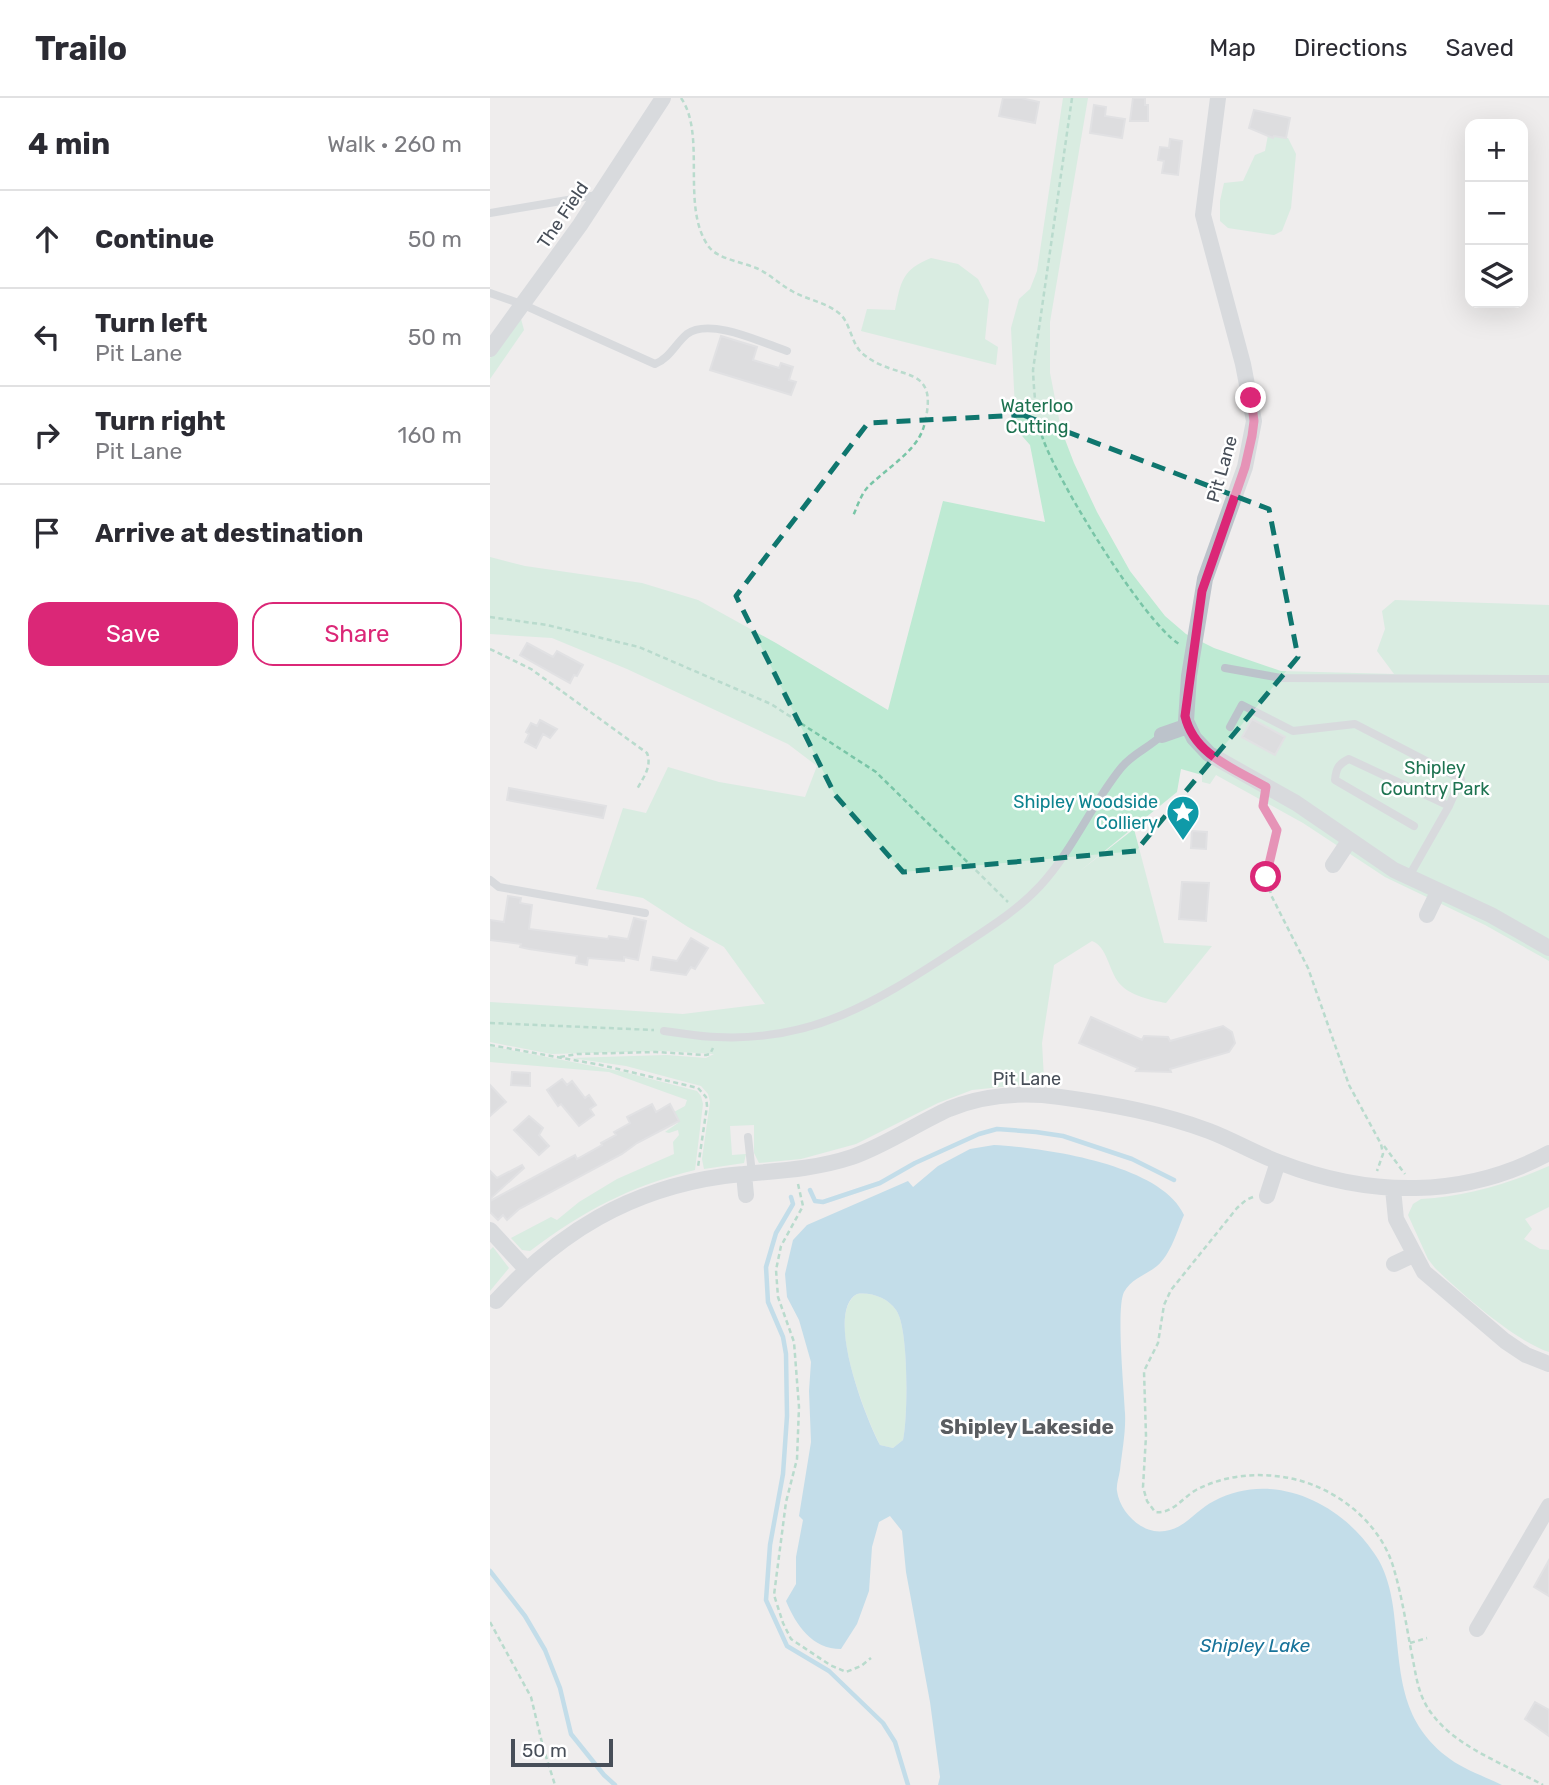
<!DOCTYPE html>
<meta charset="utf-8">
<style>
:root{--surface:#fff;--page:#f2f2f3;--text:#2b2b33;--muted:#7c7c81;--line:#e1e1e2;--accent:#db2777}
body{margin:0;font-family:Rubik,sans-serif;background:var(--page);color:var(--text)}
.controls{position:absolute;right:21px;top:21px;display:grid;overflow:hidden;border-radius:14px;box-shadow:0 7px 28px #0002}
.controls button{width:63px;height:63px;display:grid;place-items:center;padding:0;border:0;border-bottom:2px solid var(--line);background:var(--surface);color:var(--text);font:35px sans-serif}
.scale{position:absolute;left:21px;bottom:18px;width:102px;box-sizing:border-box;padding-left:7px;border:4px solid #474e58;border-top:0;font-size:19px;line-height:24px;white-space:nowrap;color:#474e58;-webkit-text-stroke:5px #fff;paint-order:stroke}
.stop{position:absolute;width:21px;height:21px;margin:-16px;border:5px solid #db2777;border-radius:50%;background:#fff}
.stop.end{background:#db2777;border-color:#fff;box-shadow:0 2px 7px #0008}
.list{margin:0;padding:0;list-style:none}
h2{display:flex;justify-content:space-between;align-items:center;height:91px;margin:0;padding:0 28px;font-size:30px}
h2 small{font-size:23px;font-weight:400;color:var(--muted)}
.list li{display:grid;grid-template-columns:46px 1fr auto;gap:21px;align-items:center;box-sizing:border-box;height:98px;padding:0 28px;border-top:2px solid var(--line)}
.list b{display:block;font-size:26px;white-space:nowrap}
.list p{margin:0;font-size:23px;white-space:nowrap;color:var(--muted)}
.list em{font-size:23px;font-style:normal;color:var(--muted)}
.actions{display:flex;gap:14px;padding:21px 28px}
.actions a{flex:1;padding:16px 0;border:2px solid var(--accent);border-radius:21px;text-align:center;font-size:24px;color:var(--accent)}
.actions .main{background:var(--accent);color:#fff}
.icon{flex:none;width:38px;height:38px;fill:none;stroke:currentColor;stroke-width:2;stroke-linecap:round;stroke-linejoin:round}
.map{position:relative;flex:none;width:1059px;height:1687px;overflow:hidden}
header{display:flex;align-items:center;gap:42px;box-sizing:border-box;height:98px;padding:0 35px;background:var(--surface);border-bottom:2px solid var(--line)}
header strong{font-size:33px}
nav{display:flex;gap:38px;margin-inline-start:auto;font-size:24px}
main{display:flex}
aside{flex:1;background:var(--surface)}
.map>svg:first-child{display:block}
.green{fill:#beead3}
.water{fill:#8fcae4;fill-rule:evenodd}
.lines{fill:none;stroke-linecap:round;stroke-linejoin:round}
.stream{stroke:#8fcae4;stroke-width:4.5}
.building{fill:#c7c9cf;stroke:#d1d3d8;stroke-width:2}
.path{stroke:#79c5a7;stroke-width:2.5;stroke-dasharray:5 3.5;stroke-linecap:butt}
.service{stroke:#bcc3cb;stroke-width:8}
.minor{stroke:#bcc3cb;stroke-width:16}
.route{stroke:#db2777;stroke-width:9}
.marked{fill:none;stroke:#0f766e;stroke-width:5;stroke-dasharray:14 9;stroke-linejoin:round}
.labels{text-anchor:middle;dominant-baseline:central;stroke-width:5;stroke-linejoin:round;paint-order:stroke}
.street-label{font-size:18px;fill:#474e58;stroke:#fff}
.park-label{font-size:18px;fill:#1e7351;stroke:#fff}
.culture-label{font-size:18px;fill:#0d838f;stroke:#fff;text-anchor:end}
.water-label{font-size:19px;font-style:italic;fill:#18739a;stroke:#fff}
.quarter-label{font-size:21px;font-weight:bold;fill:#5a5d61;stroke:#fff}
</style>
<header>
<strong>Trailo</strong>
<nav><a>Map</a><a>Directions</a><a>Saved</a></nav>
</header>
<main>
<aside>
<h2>4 min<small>Walk · 260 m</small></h2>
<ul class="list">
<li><svg class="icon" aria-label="ahead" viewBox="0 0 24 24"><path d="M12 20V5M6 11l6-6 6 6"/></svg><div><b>Continue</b></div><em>50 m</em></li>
<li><svg class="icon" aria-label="left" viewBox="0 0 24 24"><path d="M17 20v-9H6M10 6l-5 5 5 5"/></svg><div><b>Turn left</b><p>Pit Lane</p></div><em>50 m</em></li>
<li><svg class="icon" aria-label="right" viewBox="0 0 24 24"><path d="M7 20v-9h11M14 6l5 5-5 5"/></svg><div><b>Turn right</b><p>Pit Lane</p></div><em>160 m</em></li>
<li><svg class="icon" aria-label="arrive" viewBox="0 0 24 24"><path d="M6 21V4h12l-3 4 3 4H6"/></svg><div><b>Arrive at destination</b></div></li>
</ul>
<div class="actions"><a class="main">Save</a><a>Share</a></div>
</aside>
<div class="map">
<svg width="1059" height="1687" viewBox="0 0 1059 1687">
<rect width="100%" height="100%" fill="#efeded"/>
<path class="green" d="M573 0H598L560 224V275L571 331 584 365 607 414 640 473 675 518 696 536 724 550 791 573 904 576 887 553 895 531 892 513 905 502 1059 507V863L995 827 895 779 813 725 726 677 720 686 712 684V677L691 671 687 694 590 773 644 731 674 845 722 848 676 905C661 902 640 898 629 885 619 873 617 848 602 843L564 867 552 945 554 981 549 985 482 992 448 1005 366 1046 311 1061 269 1065 264 1055V1027L240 1028 242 1057 256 1056 254 1065 214 1071 212 1061 220 1004 218 996 211 988 136 968 81 960 176 957 216 960 224 956 174 953 61 956 0 944V904L193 916 275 906 234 849 198 829 153 800 106 791 133 710 156 715 178 669 229 684 315 699 327 668 298 646 137 571 62 540 0 536V459L35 468 152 485 208 502 286 545 398 612 453 403 555 424 540 347 526 331 521 230 529 201 540 191 547 173Z
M778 37 798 40 806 56 801 110 792 133 784 137 738 130 730 123V103L734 85 753 83 765 57 775 53Z
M441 160 468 166 488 181 499 202 495 241 508 249 506 267 371 233 377 211 405 212C411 183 412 172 441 160Z
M31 221 34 232 0 281V260Z
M0 948 134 974 207 993 211 998 213 1006 205 1072C140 1088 93 1113 40 1153L32 1152 21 1140 61 1119 67 1122 89 1104 127 1081 184 1056 183 1044 189 1037 188 1032 179 1035 175 1034 188 1025 184 1014 195 1008 197 1002 119 974 0 964Z
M1059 1068V1109L1035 1121 1042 1131 1034 1141 1050 1151 1059 1152V1254C1025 1243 972 1196 945 1170L938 1161 918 1117 923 1106 931 1101C976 1098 1018 1086 1059 1068Z
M3 1149 19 1170 0 1193V1152Z
M367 1196C381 1194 398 1200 406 1212 419 1229 418 1319 413 1342L403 1350 390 1347C376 1319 334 1216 367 1196Z"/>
<path class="water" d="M504 1047C554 1050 671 1066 694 1117 687 1133 681 1156 667 1168 656 1177 642 1180 634 1194 626 1210 634 1292 635 1315 636 1334 632 1353 630 1372 629 1379 626 1387 627 1393 630 1415 653 1437 675 1433 696 1430 707 1411 724 1403 782 1372 850 1404 884 1455 898 1474 903 1502 905 1525 911 1580 911 1625 960 1661 975 1672 996 1679 1012 1687H448L450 1679 440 1604 416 1474 412 1433 400 1418 389 1424 382 1449 379 1493 367 1526 351 1551C322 1551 306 1527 296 1503L306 1486V1459L313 1422 309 1418 321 1344 319 1293 321 1264 309 1222 297 1199 295 1176 303 1142 317 1127 418 1083 423 1089 448 1068 480 1051ZM367 1196C381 1194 398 1200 406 1212 419 1229 418 1320 413 1342L403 1350 390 1347C376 1321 334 1214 367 1196Z"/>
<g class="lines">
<path class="stream" d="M320 1092 325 1103 333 1104 390 1085 425 1065 489 1036 507 1031 546 1034 573 1038 642 1061 684 1082
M301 1099 303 1106 286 1135 276 1169 278 1204 293 1239 296 1256 297 1318 293 1376 280 1447 276 1502 297 1548 339 1573 393 1625 405 1644 418 1687
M0 1473 35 1518 55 1552 70 1590 81 1636 114 1677 125 1687"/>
</g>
<path class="building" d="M513 0H531L549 4 545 25 509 18Z
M643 0H655V7H658V23H640Z
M604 7 616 9 615 18 635 21 632 40 600 35Z
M764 12 800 20 796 40 784 38 783 40 759 30Z
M680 41 692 43 688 77 672 75 674 63 668 62 670 49 679 50Z
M231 238 267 249 263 262 289 270 291 265 303 269 299 282 306 284 301 297 220 272Z
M37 545 63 559 67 553 93 567 87 578 84 577 80 585 30 557Z
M762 621 795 639 785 657 752 639Z
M50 622 67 631 60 640 53 636 46 650 35 644 39 636 36 634 41 625 47 628Z
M19 690 116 708 113 720 17 702Z
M702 733 717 734 716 751 701 750Z
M692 784 719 785 716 823 689 821Z
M18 798 31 800 30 805 42 807 39 831 118 841 119 838 138 841 144 820 156 823 148 862 134 859V863L98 860 97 867 86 865 87 858 39 851 30 849 31 846 0 842V822L14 824Z
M201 840 218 850 205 871 201 869 196 877 161 872 163 859 187 863Z
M601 919 652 942 654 938 678 939 680 943 733 928 742 934 745 945 739 954 680 971 681 974 646 973 648 970 589 945Z
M22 974 40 975V988L21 987Z
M72 981 77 987 82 983 95 1000 99 997 106 1007 100 1011 104 1017 89 1028 71 1006 68 1008 57 992Z
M0 987 16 1004 0 1018Z
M162 1006 166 1014 180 1006 189 1023 147 1045 132 1056 29 1111 17 1122 13 1117 8 1122 0 1114V1103L85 1057 87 1061 112 1047 111 1045 126 1037 124 1034 140 1025 137 1019Z
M39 1018 53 1030 49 1037 59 1048 49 1057 24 1032Z
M32 1067 34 1070 0 1101V1073L7 1080Z
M1059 1462V1498L1044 1489Z
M1045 1604 1059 1612V1638L1035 1621Z"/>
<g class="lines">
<path class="path" d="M191 0C217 37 190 110 219 149 228 161 252 164 266 170 280 176 289 186 302 193 317 202 336 204 350 216 361 226 361 246 373 256 408 285 451 263 434 328 427 354 395 371 377 390 371 397 367 409 363 418
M582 0 543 272C544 295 546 320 553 341 568 384 653 523 689 546
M0 519 57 527 149 549 281 606 386 674 518 804
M0 551 41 571 157 655C162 668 154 679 147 691
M773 703 774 711 782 720 787 732 786 746 776 772 781 797 818 870 859 987 891 1046 893 1056 887 1073
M0 925 164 932
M0 947 111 967 208 990 216 999 217 1008 208 1069
M70 959 87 956 166 954 216 957 220 956 223 950
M894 1048 915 1076
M308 1086 313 1108 291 1148 286 1172 288 1199 304 1244 309 1309 307 1361 296 1404 284 1497 293 1525 301 1541 340 1567 356 1574 371 1568 381 1560
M763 1099 756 1102 747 1110 681 1192 674 1207 668 1245 654 1273 656 1338 653 1389 657 1403 665 1414C683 1416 692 1400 706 1392 735 1377 767 1374 799 1380 845 1389 889 1423 903 1468 911 1494 916 1525 921 1552 926 1575 927 1597 942 1616 967 1650 1017 1667 1053 1687
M0 1524 41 1599 53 1649 65 1687
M920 1545 937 1540"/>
<path class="service" d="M0 115 107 97
M0 195 34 207 165 266C179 261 186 245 197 236 220 219 273 245 297 253
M735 570 791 580 1059 581
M740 629 752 607 803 633 865 626 971 681 959 708 918 780
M924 728 845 682C846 671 848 666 859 661L959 708
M0 782 9 789 155 815
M174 933C192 935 210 939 227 939 322 944 386 904 461 855 492 834 525 815 550 788 583 752 601 707 631 670 643 655 659 650 672 637
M258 1039 262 1076"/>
<path class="minor" d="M728 0 713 117 753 266 764 323 755 369 715 481 699 578 696 623 704 640 719 656 806 705 904 772 1001 817 1059 850
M0 251 90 127 173 0
M672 637 698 628
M843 767 859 743
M937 817 948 794
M254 1076 256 1097
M903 1091 906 1121 934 1174 1015 1243 1036 1257 1059 1266
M777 1098 788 1064
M0 1132 36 1171
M904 1166 923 1157
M6 1203C69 1134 140 1091 234 1078 277 1073 320 1073 362 1059 396 1047 426 1026 459 1011 493 997 533 994 570 999 621 1006 671 1015 719 1033 743 1042 766 1056 791 1065 879 1099 974 1101 1059 1055
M987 1531 1059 1408"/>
</g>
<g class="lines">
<path class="route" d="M761 300 764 323 762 338 755 369 712 493 695 618C704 657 745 671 776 689L773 708 787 732 776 779"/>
</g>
<path d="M0 0H1059V1687H0ZM533 317 779 411 808 559 646 753 413 774 345 697 246 498 378 325Z" fill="#efeded" fill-opacity=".55" fill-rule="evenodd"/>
<path class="marked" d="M533 317 779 411 808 559 646 753 413 774 345 697 246 498 378 325Z"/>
<defs>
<symbol id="sight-pin" viewBox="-11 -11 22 30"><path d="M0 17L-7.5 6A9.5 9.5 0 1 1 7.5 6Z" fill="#0f9aa8" stroke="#fff"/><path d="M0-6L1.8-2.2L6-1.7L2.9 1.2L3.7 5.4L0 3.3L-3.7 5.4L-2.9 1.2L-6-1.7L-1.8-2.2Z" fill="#fff"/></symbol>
</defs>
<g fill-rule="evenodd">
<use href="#sight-pin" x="674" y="695" width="38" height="52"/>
</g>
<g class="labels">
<g class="street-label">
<text transform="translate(73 117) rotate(-56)">The Field</text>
<text transform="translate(732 371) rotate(-74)">Pit Lane</text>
<text x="537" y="981">Pit Lane</text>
</g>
<g class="park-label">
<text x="547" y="308">Waterloo<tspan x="547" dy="21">Cutting</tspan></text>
<text x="945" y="670">Shipley<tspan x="945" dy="21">Country Park</tspan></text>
</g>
<g class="culture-label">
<text x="668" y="704">Shipley Woodside<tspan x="668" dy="21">Colliery</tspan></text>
</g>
<g class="water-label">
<text x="765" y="1547">Shipley Lake</text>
</g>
<g class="quarter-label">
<text x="537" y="1328">Shipley Lakeside</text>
</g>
</g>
</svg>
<div class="controls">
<button>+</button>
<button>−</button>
<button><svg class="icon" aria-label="layers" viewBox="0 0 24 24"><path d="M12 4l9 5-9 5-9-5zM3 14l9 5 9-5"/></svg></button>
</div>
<div class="scale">50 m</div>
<div class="stop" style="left:776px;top:779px"></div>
<div class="stop end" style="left:761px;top:300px"></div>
</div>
</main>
